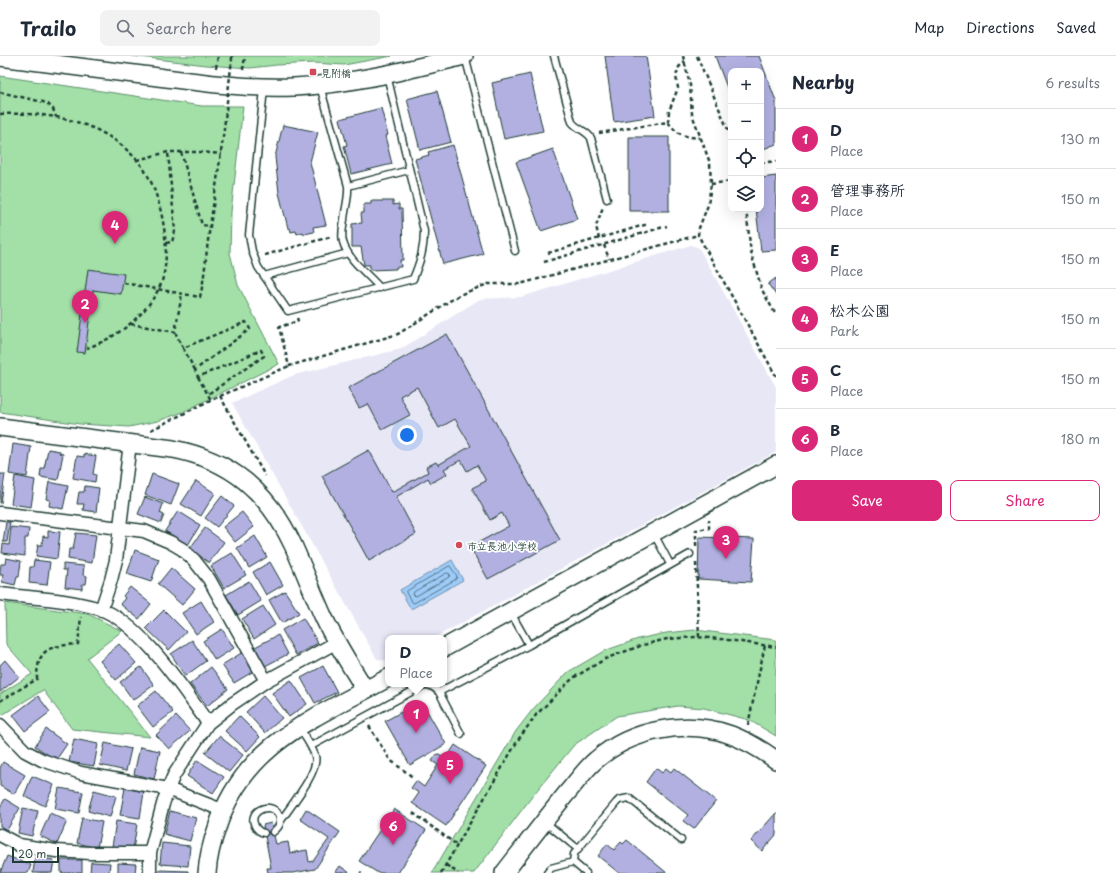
<!DOCTYPE html>
<meta charset="utf-8">
<style>
:root{--surface:#fff;--page:#f2f2f3;--text:#1f2937;--muted:#747a83;--line:#e0e1e3;--accent:#db2777}
body{margin:0;font-family:"Playpen Sans","Klee One",sans-serif;background:var(--page);color:var(--text)}
.controls{position:absolute;right:12px;top:12px;display:grid;overflow:hidden;border-radius:8px;box-shadow:0 4px 16px #0002}
.controls button{width:36px;height:36px;display:grid;place-items:center;padding:0;border:0;border-bottom:1px solid var(--line);background:var(--surface);color:var(--text);font:20px sans-serif}
.scale{position:absolute;left:12px;bottom:10px;width:47px;box-sizing:border-box;padding-left:4px;border:2px solid #1f3d34;border-top:0;font-size:11px;line-height:14px;white-space:nowrap;color:#1f3d34;-webkit-text-stroke:3px #fff;paint-order:stroke}
.you{position:absolute;left:407px;top:379px;width:14px;height:14px;margin:-10px;border:3px solid #fff;border-radius:50%;background:#1a73e8;box-shadow:0 0 0 6px #1a73e833}
.badge{display:grid;place-items:center;width:26px;height:26px;border-radius:50%;background:var(--accent);color:#fff;font-size:13px;font-weight:700}
.pin{position:absolute;translate:-50% -33px;filter:drop-shadow(0 1px 2px #0008)}
.pin::after{content:'';position:absolute;top:21px;width:14px;height:12px;background:inherit;clip-path:polygon(0 0,100% 0,50% 100%)}
.popup{position:absolute;left:385px;top:579px;width:62px;height:52px;box-sizing:border-box;display:grid;place-content:center;border-radius:8px;background:var(--surface);filter:drop-shadow(0 1px 3px #0005);font-size:13px;white-space:nowrap;color:var(--muted)}
.popup b{font-size:15px;color:var(--text)}
.popup::after{content:'';position:absolute;left:50%;top:100%;margin-left:-8px;border:8px solid transparent;border-top-color:var(--surface)}
.list{margin:0;padding:0;list-style:none}
h2{display:flex;justify-content:space-between;align-items:center;height:52px;margin:0;padding:0 16px;font-size:17px}
h2 small{font-size:13px;font-weight:400;color:var(--muted)}
.list li{display:grid;grid-template-columns:26px 1fr auto;gap:12px;align-items:center;box-sizing:border-box;height:60px;padding:0 16px;border-top:1px solid var(--line)}
.list b{display:block;font-size:15px;white-space:nowrap}
.list p{margin:0;font-size:13px;white-space:nowrap;color:var(--muted)}
.list em{font-size:13px;font-style:normal;color:var(--muted)}
.actions{display:flex;gap:8px;padding:12px 16px}
.actions a{flex:1;padding:9px 0;border:1px solid var(--accent);border-radius:8px;text-align:center;font-size:14px;color:var(--accent)}
.actions .main{background:var(--accent);color:#fff}
.icon{flex:none;width:22px;height:22px;fill:none;stroke:currentColor;stroke-width:2;stroke-linecap:round;stroke-linejoin:round}
.map{position:relative;flex:none;width:776px;height:817px;overflow:hidden}
header{display:flex;align-items:center;gap:24px;box-sizing:border-box;height:56px;padding:0 20px;background:var(--surface);border-bottom:1px solid var(--line)}
header strong{font-size:19px}
nav{display:flex;gap:22px;margin-inline-start:auto;font-size:14px}
.search{width:280px;height:36px;background:var(--page);display:flex;align-items:center;gap:10px;box-sizing:border-box;padding:0 14px;border-radius:8px;color:var(--muted);font-size:15px}
main{display:flex}
aside{flex:1;background:var(--surface)}
.map>svg:first-child{display:block}
.built{fill:#e8e7f6}
.green{fill:#a2e0a7;stroke:#608e6e}
.water{fill:#9fcbf9;stroke:#6c92aa}
.lines{fill:none;stroke-linecap:round;stroke-linejoin:round}
.shore{stroke:#527683;stroke-width:1}
.building{fill:#b2b0e1;stroke:#1f3d34}
.lane-casing{stroke:#1f3d34;stroke-width:9}
.street-casing{stroke:#1f3d34;stroke-width:15}
.secondary-casing{stroke:#1f3d34;stroke-width:20}
.path{stroke:#1f3d34;stroke-width:2.5;stroke-dasharray:4 3;stroke-linecap:butt}
.lane{stroke:#fff;stroke-width:6}
.street{stroke:#fff;stroke-width:12}
.secondary{stroke:#fff;stroke-width:17}
.path-bridge{stroke:#1f3d34;stroke-width:2.5;stroke-dasharray:4 3;stroke-linecap:butt}
.poi-dot{fill:#d1495b;stroke:#fff;stroke-width:1.5}
.labels{text-anchor:middle;dominant-baseline:central;stroke-width:3.5;stroke-linejoin:round;paint-order:stroke}
.poi-label{font-size:10px;font-weight:bold;fill:#1f3d34;stroke:#fff;text-anchor:start}
</style>
<header>
<strong>Trailo</strong>
<div class="search"><svg class="icon" aria-label="search" viewBox="0 0 24 24"><circle cx="10" cy="10" r="6"/><path d="M15 15l6 6"/></svg>Search here</div>
<nav><a>Map</a><a>Directions</a><a>Saved</a></nav>
</header>
<main>
<div class="map">
<svg width="776" height="817" viewBox="0 0 776 817">
<rect width="100%" height="100%" fill="#fff"/>
<filter id="ink" filterUnits="userSpaceOnUse"><feTurbulence type="fractalNoise" baseFrequency=".025" numOctaves="2"/><feDisplacementMap in="SourceGraphic" scale="8" xChannelSelector="R" yChannelSelector="G"/><feConvolveMatrix kernelMatrix="1 2 1 2 8 2 1 2 1" color-interpolation-filters="sRGB"/></filter>
<g filter="url(#ink)">
<path class="built" d="M691 189 699 192 776 331V396L434 582H388V605L377 603 232 347 294 319 401 293 480 243 521 241Z"/>
<path class="green" d="M132 0H392L344 9 313 7 277 9 250 12 206 9Z
M0 20 202 50H243L231 156 230 197 238 229 279 308 183 356 158 365 129 371 80 368 0 356Z
M5 547 88 558 122 575 87 602 150 681 72 673 43 634 2 659 0 656V638L32 618 6 588Z
M695 574 776 584V680L749 664 704 652 678 650 617 660 574 689 534 738 474 817H432L516 675 533 653 568 616 604 595 638 583 666 577Z"/>
<path class="water" d="M452 504 463 524 411 553 400 534Z"/>
<g class="lines">
<path class="shore" d="M450 510 457 520 456 523 414 547 412 546 406 537 407 535Z
M447 517 450 518 449 521 416 540 413 539 414 536Z"/>
</g>
<path class="building" d="M605 0H646L655 60 614 66Z
M715 0H759L776 45V88L761 94V15H731V42Z
M530 18 543 75 504 83 492 27Z
M437 35 451 86 420 94 407 43Z
M381 52 388 79 385 80 392 108 351 118 344 90 347 89 340 63Z
M283 69 318 76 310 106 326 169 313 171 314 176 304 178 303 176 297 178 296 175 291 176 290 172H288L279 137 275 101Z
M629 81H669V155H629Z
M453 89 483 198 443 208 415 103 429 99 428 96Z
M553 93 577 163 541 175 516 106Z
M776 120V194L761 195 756 153H761V122Z
M371 145H393V149L399 148V153H402L403 204H400L401 211H396V213L370 214V209H364L361 191H352V168L362 167 361 157H364V148H371Z
M88 213 124 218 121 238 93 234 85 297 77 296Z
M776 222V239L768 228Z
M447 278 560 484 488 523 470 491 509 470 502 457 490 464 472 432 486 425 477 409 467 415 461 404 444 413 447 418 431 427 428 422 396 441 416 478 369 505 322 420 369 394 392 436 428 416 426 411 436 406 438 409 471 390 455 363 439 372 417 331 400 340 410 359 382 374 368 348 359 352 348 332Z
M13 388 31 391 27 421 9 418Z
M48 393 60 395 59 397 63 398 58 424 40 421 41 413H44Z
M84 398 96 400 93 418 96 419 95 426 73 422 77 400 84 401Z
M0 418H5L1 447H0Z
M152 418 179 428 171 449 145 439Z
M15 420 35 424 31 451 11 448Z
M196 425 215 437 201 460 181 448Z
M49 426 68 430 63 453 49 450 50 444 46 443Z
M85 430 99 432 96 456 83 454 84 448H77L79 436H84Z
M222 440 234 450 217 471 205 462Z
M145 441 163 448 160 457 164 459 161 467 138 458Z
M178 455 200 469 188 489 165 475Z
M242 456 254 471 235 486 223 471Z
M6 466H10L7 486H3Z
M11 471 29 473 28 482H25V500L2 497 3 488 9 489Z
M205 472 224 486 209 507 190 492Z
M48 475 60 476 57 503 36 500 38 489H42L43 480 48 481Z
M76 477 96 479 92 507 68 503 69 493H73Z
M255 480 267 501 249 512 237 492Z
M699 481 754 483 751 526 698 523Z
M135 494 159 503 151 526 127 518Z
M232 497 246 519 224 532 211 510Z
M6 502 21 505 19 521H17L15 529 2 526 3 519H0V515L1 508H5Z
M34 504 50 506 47 529 29 527 30 511H33Z
M270 506 283 529 266 539 253 516Z
M63 508 84 510 83 519 87 520 86 528H82V533L65 531 67 514H63Z
M171 512 195 533 182 549 158 528Z
M249 525 261 545 238 559 226 539Z
M130 531 151 548 139 563 120 548 125 542 123 540Z
M285 535 299 557 282 567 269 544Z
M201 545 214 566 196 578 182 557Z
M263 550 275 569 254 583 242 563Z
M164 554 186 576 169 594 146 572Z
M303 562 318 587 296 599 282 574Z
M222 573 234 592 215 604 203 585Z
M278 579 288 598 265 610 255 591Z
M192 584 206 605 185 620 171 598Z
M119 588 136 607 116 624 100 605Z
M243 596 254 615 234 627 222 609Z
M5 604 19 621 0 636V609Z
M323 610 337 636 315 647 301 622Z
M141 611 154 629 133 644 120 626Z
M211 611 228 633 207 650 190 628Z
M291 624 307 648 289 661 272 637Z
M156 635 173 656 153 671 137 650Z
M38 640 50 656 25 675 13 659Z
M263 640 282 662 265 677 246 656Z
M423 648 446 688 410 709 385 665 401 656 402 659Z
M176 660 190 675 169 693 156 679Z
M239 660 260 681 247 695 225 675Z
M46 673 67 688 56 704 35 690Z
M219 680 243 699 229 716 205 697Z
M74 683 98 688 94 710 69 706Z
M105 687 131 693 126 715 100 709Z
M455 689 486 710 446 770 412 747 419 737 411 732 416 725 424 731 438 709 432 705 437 698 446 703Z
M140 691 160 695 154 723 134 718Z
M197 704 224 721 213 737 187 720Z
M3 706 25 719 14 738 0 730V712Z
M656 712 662 717 666 712 671 716 674 712 716 745 694 773 683 765 688 759 646 726Z
M32 720 54 729 45 750 24 740Z
M59 732 83 736 79 757 55 753Z
M125 732 144 736 140 762 120 759Z
M94 734 116 740 110 761 88 755Z
M5 743 20 752 7 774 0 770V751Z
M23 752 38 755 32 780 18 777Z
M306 753 340 776 315 813 293 817H268L267 812H271L263 769 271 767 276 788 288 786 290 797 307 794 309 806 313 805 329 783 300 763Z
M394 753 426 774 398 817H378L359 805Z
M170 755 196 762 190 785 164 778Z
M50 757 67 765 57 788 40 780Z
M776 757V779L762 795 751 785Z
M82 762 102 766 97 792 77 787Z
M116 765 137 768 133 794 112 791Z
M627 784 667 817H619L598 800 607 788 614 794 621 786 623 788Z
M162 787 190 790 188 810 160 808Z
M7 800 31 809 28 817H0Z
M35 801 54 804 52 817H33Z
M61 804H82V817H61Z
M91 806 110 807 109 817H90Z
M118 807 136 808 135 817H118Z
M340 810 350 817H335Z
M159 814 188 815V817H158Z"/>
<g class="lines">
<defs>
<path id="lane" d="M465 0 515 195
M554 0 572 66C577 73 587 75 591 82L607 143
M320 30 348 130C349 142 345 152 344 164 343 171 341 179 343 186 348 204 368 218 380 232
M264 33 249 179 252 195 258 211 288 255 413 223C420 206 424 194 424 175L387 19
M348 130 409 114
M264 220 348 197
M654 478 670 508
M511 557 529 589
M439 636 529 589 690 498
M311 690 424 629C431 629 434 631 439 636L461 678
M280 766C289 752 320 715 315 700 312 690 305 681 300 673
M545 766 578 793 616 747 619 744 629 742 681 784
M264 777C260 776 257 774 255 770 246 753 276 743 280 763 281 768 277 773 273 776
M578 793 574 798 573 806 586 817
M547 817 551 812 573 806"/>
<path id="street" d="M0 457 144 475 170 486 182 493 194 504 209 523 266 625
M0 538C33 542 68 543 100 553 141 567 183 633 208 667
M101 554 111 524 116 504 130 387
M0 669 25 695 42 704 81 717 168 733 222 754
M0 779 19 789 56 795 90 797H150
M150 817V797L163 748 168 733 174 719 208 667 232 648 266 625 337 586"/>
<path id="secondary" d="M0 1C50 7 100 14 150 20 198 26 246 33 294 31 352 28 408 14 464 0
M0 371 173 393C231 404 268 436 293 489 304 513 313 538 324 562 336 587 351 611 365 633
M444 592 776 409
M207 817C208 802 212 786 217 772 244 687 317 661 388 622
M504 817C525 790 545 764 566 738 576 727 585 713 596 704 632 673 687 663 731 679 747 685 762 694 776 704"/>
</defs>
<use href="#lane" class="lane-casing"/>
<use href="#street" class="street-casing"/>
<use href="#secondary" class="secondary-casing"/>
<path class="path" d="M683 0 690 29 692 58 710 107 711 128 708 149 699 172 698 179 776 320
M697 0 731 81
M232 3V0
M216 12 218 0
M243 14 245 0
M0 36 47 47 53 53 56 61
M0 58C42 56 86 62 120 88 131 97 142 108 148 120 163 147 174 206 158 234 144 261 116 282 87 292
M668 66 669 55 678 32 676 20 679 11 685 5
M599 77 668 66C678 79 684 81 700 82
M181 96 202 169 210 170
M137 104 168 96H200L222 98
M761 107 776 105
M711 128 731 125
M746 153 751 197 762 234 776 259
M599 183 596 170 603 151
M166 187 172 186 175 175 168 96
M604 189 609 203
M548 197 648 168
M265 199 333 180
M544 206 667 170
M124 227 200 241C205 220 206 198 209 177 215 136 222 95 226 54
M297 262 298 265 279 271 289 310 398 278 459 239 488 228H520L698 179
M131 268 175 276 182 238
M175 276 183 292 246 266 250 273 195 314 198 321 261 294 264 300 208 338
M183 292 195 314
M198 321 211 344
M220 340 265 420
M151 374 211 344 289 310
M696 490V474L709 472V464
M696 507 699 581
M0 645 37 623C37 591 51 590 78 588L81 561
M748 669 765 589
M369 670 390 704 414 722
M413 757 457 789
M446 809 458 817
M360 816 362 817
M441 817 518 684 536 659 573 622 607 602 643 589 667 583 696 581 721 583 776 591"/>
<use href="#lane" class="lane"/>
<use href="#street" class="street"/>
<use href="#secondary" class="secondary"/>
<path class="path-bridge" d="M226 54 232 3"/>
</g>
</g>
<g class="poi-dot">
<rect x="309" y="12" width="8" height="8" rx="2"/>
<circle cx="459" cy="489" r="4"/>
</g>
<g class="labels">
<g class="poi-label">
<text x="321" y="16">見附橋</text>
<text x="467" y="489">市立長池小学校</text>
</g>
</g>
</svg>
<div class="controls">
<button>+</button>
<button>−</button>
<button><svg class="icon" aria-label="locate" viewBox="0 0 24 24"><circle cx="12" cy="12" r="6"/><path d="M12 2v4M12 18v4M2 12h4M18 12h4"/></svg></button>
<button><svg class="icon" aria-label="layers" viewBox="0 0 24 24"><path d="M12 4l9 5-9 5-9-5zM3 14l9 5 9-5"/></svg></button>
</div>
<div class="scale">20 m</div>
<div class="you"></div>
<div class="pin badge" style="left:416px;top:677px">1</div>
<div class="popup"><b>D</b>Place</div>
<div class="pin badge" style="left:85px;top:267px">2</div>
<div class="pin badge" style="left:726px;top:503px">3</div>
<div class="pin badge" style="left:115px;top:188px">4</div>
<div class="pin badge" style="left:450px;top:728px">5</div>
<div class="pin badge" style="left:393px;top:789px">6</div>
</div>
<aside>
<h2>Nearby<small>6 results</small></h2>
<ul class="list">
<li><span class="badge">1</span><div><b>D</b><p>Place</p></div><em>130 m</em></li>
<li><span class="badge">2</span><div><b>管理事務所</b><p>Place</p></div><em>150 m</em></li>
<li><span class="badge">3</span><div><b>E</b><p>Place</p></div><em>150 m</em></li>
<li><span class="badge">4</span><div><b>松木公園</b><p>Park</p></div><em>150 m</em></li>
<li><span class="badge">5</span><div><b>C</b><p>Place</p></div><em>150 m</em></li>
<li><span class="badge">6</span><div><b>B</b><p>Place</p></div><em>180 m</em></li>
</ul>
<div class="actions"><a class="main">Save</a><a>Share</a></div>
</aside>
</main>
